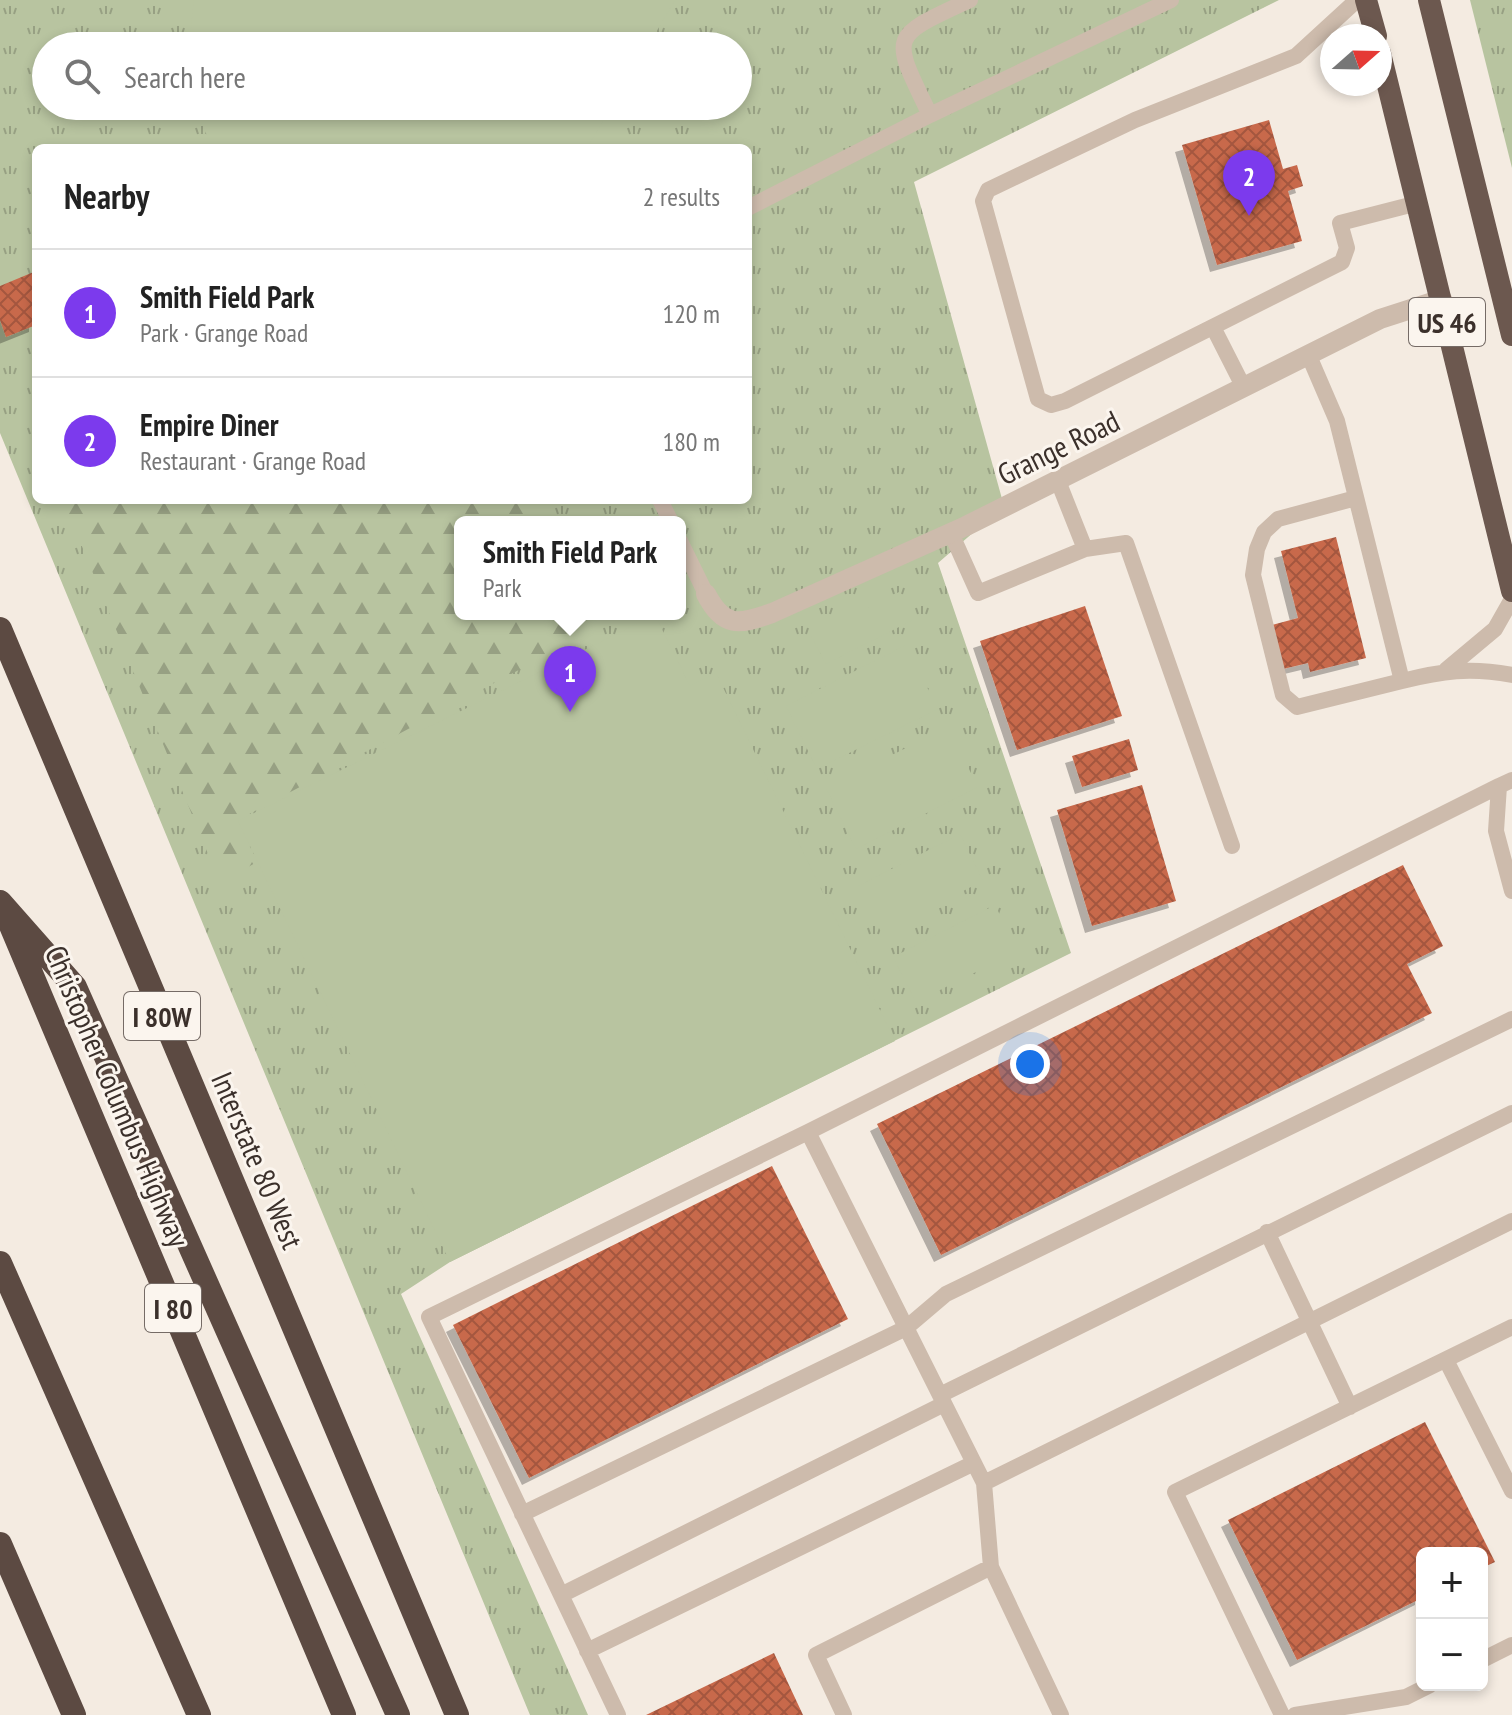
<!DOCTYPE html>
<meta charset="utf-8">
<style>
:root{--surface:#fff;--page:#f2f2f2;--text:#222;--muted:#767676;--line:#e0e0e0;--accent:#7c3aed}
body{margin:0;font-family:"PT Sans Narrow",sans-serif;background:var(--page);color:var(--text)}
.controls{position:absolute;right:24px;bottom:24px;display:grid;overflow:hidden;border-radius:12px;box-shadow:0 4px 12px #0003}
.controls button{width:72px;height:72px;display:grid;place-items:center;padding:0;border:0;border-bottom:2px solid var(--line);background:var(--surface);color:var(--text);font:40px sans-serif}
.compass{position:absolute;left:1320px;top:24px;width:72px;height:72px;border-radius:50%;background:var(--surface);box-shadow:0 4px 12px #0003;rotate:70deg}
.you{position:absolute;left:1030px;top:1064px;width:28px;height:28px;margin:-20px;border:6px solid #fff;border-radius:50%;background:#1a73e8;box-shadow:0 0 0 12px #1a73e833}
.badge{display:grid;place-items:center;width:52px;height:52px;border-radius:50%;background:var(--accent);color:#fff;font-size:26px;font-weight:700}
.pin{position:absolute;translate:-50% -66px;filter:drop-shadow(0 2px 4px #0008)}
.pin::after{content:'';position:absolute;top:42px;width:28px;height:24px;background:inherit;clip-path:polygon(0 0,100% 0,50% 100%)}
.popup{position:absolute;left:454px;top:516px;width:232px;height:104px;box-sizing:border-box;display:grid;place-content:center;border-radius:12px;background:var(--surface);filter:drop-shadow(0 2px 6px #0005);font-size:26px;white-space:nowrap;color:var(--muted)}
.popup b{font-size:30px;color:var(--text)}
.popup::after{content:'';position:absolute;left:50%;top:100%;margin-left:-16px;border:16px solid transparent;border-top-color:var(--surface)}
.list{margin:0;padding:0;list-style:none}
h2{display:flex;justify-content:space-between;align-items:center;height:104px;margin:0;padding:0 32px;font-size:34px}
h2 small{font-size:26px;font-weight:400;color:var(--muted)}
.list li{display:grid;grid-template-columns:52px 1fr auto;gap:24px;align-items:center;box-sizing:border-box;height:128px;padding:0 32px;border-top:2px solid var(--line)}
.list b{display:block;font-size:30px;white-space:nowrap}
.list p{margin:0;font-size:26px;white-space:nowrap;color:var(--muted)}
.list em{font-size:26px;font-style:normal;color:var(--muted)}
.icon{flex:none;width:44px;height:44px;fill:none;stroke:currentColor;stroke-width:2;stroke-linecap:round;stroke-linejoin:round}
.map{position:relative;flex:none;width:1512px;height:1715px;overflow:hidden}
.search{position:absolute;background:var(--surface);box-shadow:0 4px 12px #0003;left:32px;top:32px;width:720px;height:88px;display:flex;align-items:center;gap:20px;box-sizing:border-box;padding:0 28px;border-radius:44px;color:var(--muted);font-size:30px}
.panel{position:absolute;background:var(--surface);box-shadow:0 4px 12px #0003;left:32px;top:144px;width:720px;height:360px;border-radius:12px}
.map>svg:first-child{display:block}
.grass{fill:url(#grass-tufts);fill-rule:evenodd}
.forest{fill:url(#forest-firs)}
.pitch{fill:#b8c4a0}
.building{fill:url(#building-cross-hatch);filter:url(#shadow)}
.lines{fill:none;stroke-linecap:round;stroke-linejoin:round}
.service{stroke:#cdbbac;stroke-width:16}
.minor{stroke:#cdbbac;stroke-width:20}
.trunk{stroke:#6c584f;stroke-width:22}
.motorway{stroke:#5c4a42;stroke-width:24}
.labels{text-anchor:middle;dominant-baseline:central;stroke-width:6;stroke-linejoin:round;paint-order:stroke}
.shield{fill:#fbf5ee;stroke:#756b66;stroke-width:2}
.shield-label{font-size:28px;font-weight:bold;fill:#3b302b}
.street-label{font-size:30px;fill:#3b302b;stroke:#fbf5ee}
</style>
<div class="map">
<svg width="1512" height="1715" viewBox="0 0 1512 1715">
<defs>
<pattern id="grass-tufts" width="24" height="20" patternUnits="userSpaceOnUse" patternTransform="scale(2)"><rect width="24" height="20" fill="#b8c4a0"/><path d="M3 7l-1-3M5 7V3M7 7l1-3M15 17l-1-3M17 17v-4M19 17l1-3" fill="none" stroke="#97a083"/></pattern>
<pattern id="forest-firs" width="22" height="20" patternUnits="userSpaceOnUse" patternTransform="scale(2)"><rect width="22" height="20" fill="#b8c4a0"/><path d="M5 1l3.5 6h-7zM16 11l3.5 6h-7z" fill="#97a083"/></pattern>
<pattern id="building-cross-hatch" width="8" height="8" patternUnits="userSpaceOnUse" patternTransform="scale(2)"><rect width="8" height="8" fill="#c8694b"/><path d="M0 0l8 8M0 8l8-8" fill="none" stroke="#a4573f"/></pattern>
<filter id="shadow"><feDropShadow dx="-7" dy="7" stdDeviation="0" flood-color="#0004"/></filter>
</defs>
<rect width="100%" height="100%" fill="#f4ebe1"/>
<path class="grass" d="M0 0H1279L914 182 1004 506 938 563 1071 953 450 1262 401 1294 588 1715H530L0 433ZM46 46H738V106H46ZM36 148H748V500H36ZM460 522H680V614H460Z
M1470 0H1512V168Z"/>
<path class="forest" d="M63 500H543L553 522H460V614H593L599 627 238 820 257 862 220 883Z"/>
<path class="pitch" d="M194 0H675L648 46H189Z
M195 106H612L587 148H212Z
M899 592 913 620 826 664 811 636Z
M655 615 690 686 716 673 895 1041 450 1262 238 821Z
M906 645 938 709 817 769 786 706Z
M948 727 978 787 856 849 826 788Z
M960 834 983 881 881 932 858 886Z
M995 905 1018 951 916 1002 893 957Z"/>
<path class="building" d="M1269 120 1283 169 1297 165 1303 186 1288 191 1302 241 1217 265 1182 145Z
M36 271V325L6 337 0 320V286Z
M1336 537 1366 658 1310 672 1308 663 1283 669 1272 625 1298 618 1281 551Z
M1085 606 1122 716 1017 750 980 641Z
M1129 739 1138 770 1082 787 1072 756Z
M1142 785 1176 901 1092 926 1057 810Z
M1403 865 1443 946 1407 964 1432 1013 941 1255 877 1124Z
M772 1166 848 1319 529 1478 453 1325Z
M1425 1422 1495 1562 1482 1568V1553H1422V1598L1297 1660 1228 1520Z
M774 1653 803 1715H646Z"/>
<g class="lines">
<path class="service" d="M1357 0 1296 56 1135 120 988 190 983 201 1038 399 1051 405 1065 401 1342 262 1347 248 1340 223 1418 203
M930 115C891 34 888 38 970 0
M748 208 930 115 1171 0
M1213 327 1244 388
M1309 356 1337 421 1402 681 1297 707 1283 695 1253 575 1257 549 1264 532 1278 519 1356 498
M1058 481 1085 549 1126 543 1232 846
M660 500 671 522
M951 533 978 593 1085 549
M680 541 706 594
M1446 670 1495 629 1512 599
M1402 681C1442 671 1470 667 1512 675
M1512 780 1499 786 1496 831 1512 891
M808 1132 984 1483 991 1567 1061 1715
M1267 1232 1350 1407
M1446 1360 1512 1491
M940 1395 1512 1113
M984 1483 1512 1221
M522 1514 906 1328 946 1294 1512 1019
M561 1595 944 1404
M587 1651 974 1463
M1482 1660 1512 1645
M618 1715 429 1317 808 1132 1499 786
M844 1715 816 1655 991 1567
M1282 1715 1175 1492 1512 1327
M1295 1715 1406 1697 1430 1685"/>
<path class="minor" d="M706 594C724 628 738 625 772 613L966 526 1380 319 1442 299"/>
<path class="trunk" d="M1366 0 1376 36
M1429 0 1512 335
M1380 53 1512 591"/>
<path class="motorway" d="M0 629 457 1715
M0 902 75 987 398 1715
M9 921 344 1715
M0 1263 199 1715
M0 1544 74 1715"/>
</g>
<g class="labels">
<g class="shield">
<rect x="1409" y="298" width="76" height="48" rx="6"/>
<rect x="124" y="992" width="76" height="48" rx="6"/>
<rect x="145" y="1284" width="56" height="48" rx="6"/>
</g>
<g class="shield-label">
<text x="1447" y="322">US 46</text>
<text x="162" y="1016">I 80W</text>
<text x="173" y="1308">I 80</text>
</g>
<g class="street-label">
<text transform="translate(1058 447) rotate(-26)">Grange Road</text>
<text transform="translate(118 1096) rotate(67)">Christopher Columbus Highway</text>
<text transform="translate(258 1160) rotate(67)">Interstate 80 West</text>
</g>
</g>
</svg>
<div class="controls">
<button>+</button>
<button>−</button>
</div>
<svg class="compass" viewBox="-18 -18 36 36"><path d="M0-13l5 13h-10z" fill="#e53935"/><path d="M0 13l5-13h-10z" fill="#767676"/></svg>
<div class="you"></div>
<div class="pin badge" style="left:570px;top:712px">1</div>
<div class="popup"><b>Smith Field Park</b>Park</div>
<div class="pin badge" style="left:1249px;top:216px">2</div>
<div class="search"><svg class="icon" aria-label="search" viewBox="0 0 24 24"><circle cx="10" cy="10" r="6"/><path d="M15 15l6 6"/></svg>Search here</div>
<section class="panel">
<h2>Nearby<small>2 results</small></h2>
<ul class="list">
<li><span class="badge">1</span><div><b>Smith Field Park</b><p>Park · Grange Road</p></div><em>120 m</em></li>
<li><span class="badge">2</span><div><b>Empire Diner</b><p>Restaurant · Grange Road</p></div><em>180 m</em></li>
</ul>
</section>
</div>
